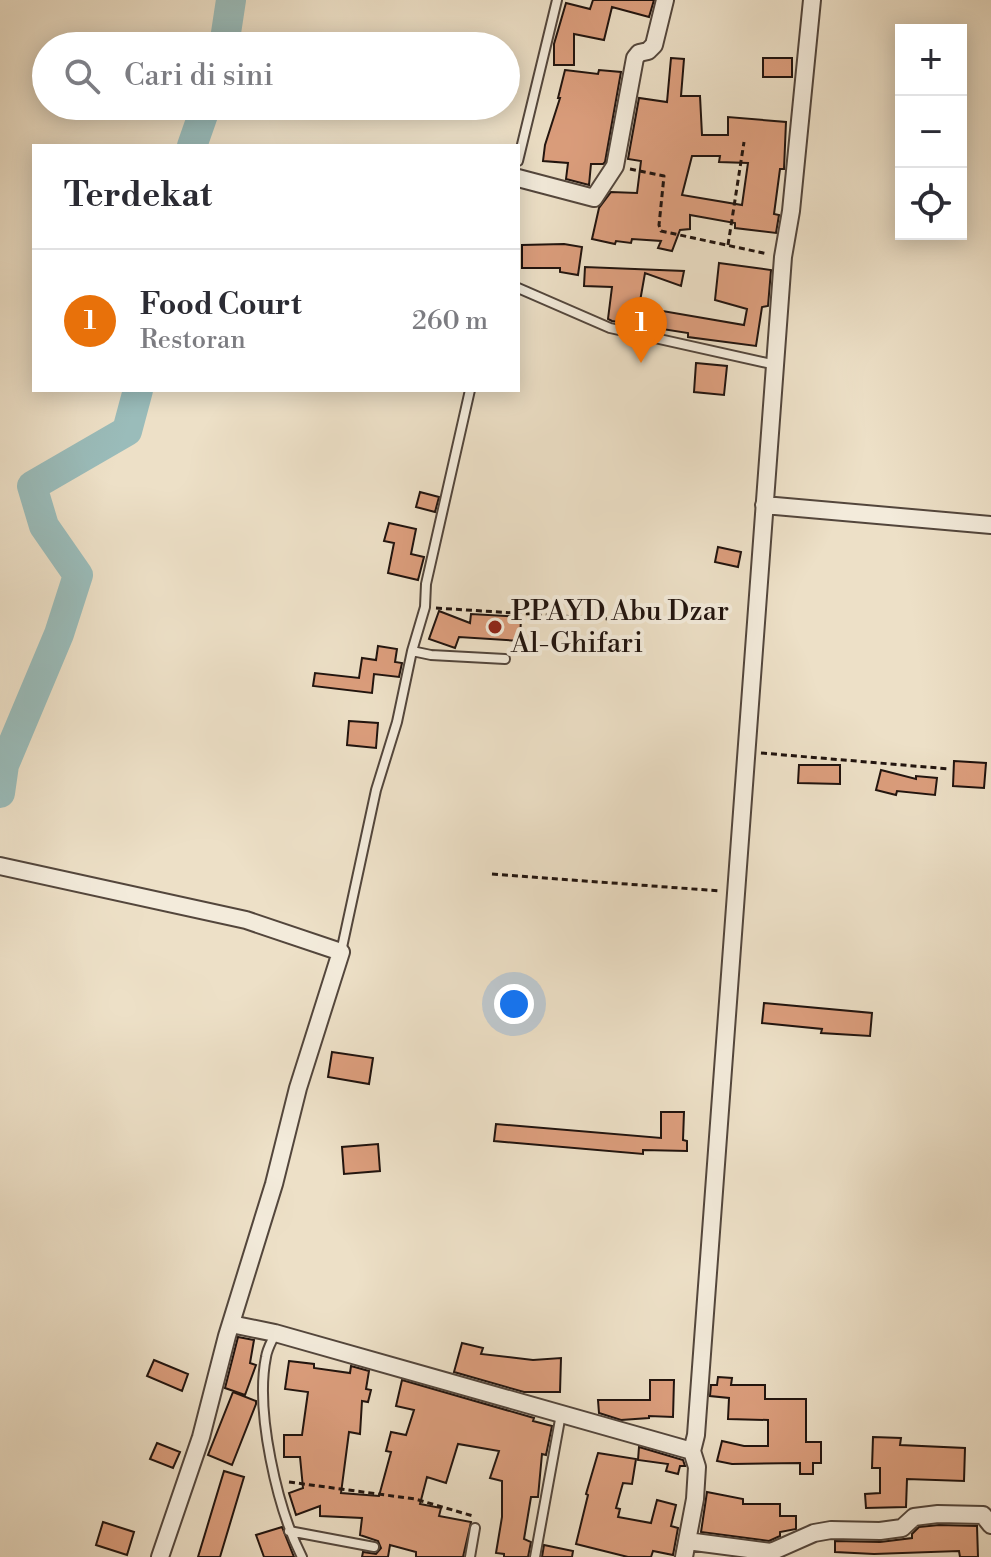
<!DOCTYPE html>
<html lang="id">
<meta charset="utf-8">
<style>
:root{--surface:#fff;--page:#f7f7f7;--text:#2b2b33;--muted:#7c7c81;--line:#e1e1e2;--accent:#111827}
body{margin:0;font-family:"Libre Bodoni",serif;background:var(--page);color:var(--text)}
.controls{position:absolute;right:24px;top:24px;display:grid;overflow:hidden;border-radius:0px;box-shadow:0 4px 20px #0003}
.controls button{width:72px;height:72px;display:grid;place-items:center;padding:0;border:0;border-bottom:2px solid var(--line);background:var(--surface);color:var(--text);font:40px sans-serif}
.you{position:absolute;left:514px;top:1004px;width:28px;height:28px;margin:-20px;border:6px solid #fff;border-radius:50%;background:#1a73e8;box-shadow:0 0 0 12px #1a73e833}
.badge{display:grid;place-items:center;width:52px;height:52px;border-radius:50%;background:var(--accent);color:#fff;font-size:26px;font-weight:700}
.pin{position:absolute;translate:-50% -66px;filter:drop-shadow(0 2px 4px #0008)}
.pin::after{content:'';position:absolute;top:42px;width:28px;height:24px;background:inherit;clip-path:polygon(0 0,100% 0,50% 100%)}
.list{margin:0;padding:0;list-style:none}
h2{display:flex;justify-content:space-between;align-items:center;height:104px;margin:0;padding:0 32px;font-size:34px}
h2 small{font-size:26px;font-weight:400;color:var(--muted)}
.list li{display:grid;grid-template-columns:52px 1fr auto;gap:24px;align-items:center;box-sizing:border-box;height:144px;padding:0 32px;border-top:2px solid var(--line)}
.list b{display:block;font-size:30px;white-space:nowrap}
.list p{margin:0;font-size:26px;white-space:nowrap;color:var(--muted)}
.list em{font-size:26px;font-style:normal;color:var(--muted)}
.icon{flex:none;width:44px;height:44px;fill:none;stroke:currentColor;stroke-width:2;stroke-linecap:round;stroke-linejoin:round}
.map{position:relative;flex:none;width:991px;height:1557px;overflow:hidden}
.search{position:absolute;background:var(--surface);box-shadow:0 4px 20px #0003;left:32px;top:32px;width:488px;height:88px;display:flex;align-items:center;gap:20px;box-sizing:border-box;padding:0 28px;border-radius:44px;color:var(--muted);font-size:30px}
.panel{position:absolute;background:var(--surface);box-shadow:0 4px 20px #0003;left:32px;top:144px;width:488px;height:248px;border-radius:0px}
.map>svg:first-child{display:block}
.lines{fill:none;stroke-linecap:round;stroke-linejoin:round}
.river{stroke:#9abcba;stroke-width:30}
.building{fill:#dc9e7d;stroke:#20130e;stroke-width:2;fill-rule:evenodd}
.service-casing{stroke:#53463c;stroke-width:12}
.minor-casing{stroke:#53463c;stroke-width:20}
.path{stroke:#20130e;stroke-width:3;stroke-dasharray:6 4;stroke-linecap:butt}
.service{stroke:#f3ebdb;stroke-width:8}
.minor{stroke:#f3ebdb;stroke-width:16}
.poi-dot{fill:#8f2418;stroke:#f3ebdb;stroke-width:3}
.labels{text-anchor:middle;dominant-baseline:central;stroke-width:8;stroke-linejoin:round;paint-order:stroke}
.poi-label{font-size:28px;fill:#20130e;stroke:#f3ebdb;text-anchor:start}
</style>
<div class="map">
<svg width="991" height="1557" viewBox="0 0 991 1557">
<rect width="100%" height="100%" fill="#ede0c7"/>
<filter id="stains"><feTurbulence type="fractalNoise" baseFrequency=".0025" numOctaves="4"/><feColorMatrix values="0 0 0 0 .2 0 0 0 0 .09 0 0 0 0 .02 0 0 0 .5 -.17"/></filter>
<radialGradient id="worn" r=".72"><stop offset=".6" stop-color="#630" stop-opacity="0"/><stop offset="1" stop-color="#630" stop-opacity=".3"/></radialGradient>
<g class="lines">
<path class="river" d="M224 46 231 0
M192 146 206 106
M0 793 4 765 59 634 78 575 44 526 32 486 127 431 138 390"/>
</g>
<path class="building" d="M593 0H654L649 17 612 7 604 40 574 34V65H554V44L566 3 590 9Z
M671 58 684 59 681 96H700L702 135H728V117L786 122 784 169H780L774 214 779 215 776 233 735 228V223L690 215V229L680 230 672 251 658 248 661 241 632 239 631 243 616 241 615 244 592 239 599 208 611 192 637 193 641 161 628 159 639 98 667 102ZM692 156H720L719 162 748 163 742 205 682 195Z
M763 58H792V77H763Z
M565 70 598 74 599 70 621 72 605 162 603 164H591L589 185 566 179 568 163 543 161 545 145 560 98H558Z
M564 244 582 247 578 275 560 272V268H522V245Z
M719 263 771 270 768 306 762 307 756 346 688 337V333L612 321 608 319 612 287 584 286 585 267 684 271 681 286 645 273 639 307 744 325 747 309 715 300Z
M696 363 727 366 724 395 694 392Z
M420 492 439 497 435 512 416 507Z
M389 523 416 529 411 554 424 557 418 580 388 573 394 543 384 541Z
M718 547 741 552 738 567 715 562Z
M439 611 470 623 471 614 521 617 520 641 459 637 455 648 429 639Z
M378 646 397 649 395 662 402 663 399 677 374 674 372 693 313 686 315 673 359 678 362 658 376 660Z
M349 721 378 723 376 748 347 745Z
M954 761 986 763 984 788 953 786Z
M799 765H840V784L798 783Z
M881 770 916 779V776L937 778 935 795 897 791 896 795 876 790Z
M764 1003 872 1013 870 1036 821 1033 822 1029 762 1023Z
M332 1052 373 1058 369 1084 328 1077Z
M661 1112H684L683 1140 687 1141V1151L643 1150V1154L494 1141 496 1124 661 1138Z
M378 1144 380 1171 344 1174 342 1147Z
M238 1337 254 1340 250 1363 256 1365 245 1395 225 1388Z
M462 1343 483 1348 481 1354 533 1360 561 1358 560 1392H524L454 1372Z
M154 1360 188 1374 182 1391 147 1376Z
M289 1361 314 1364V1368L350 1373 351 1366 369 1371 366 1389 371 1390 368 1402 362 1401 360 1434 349 1432 341 1493 379 1496 391 1452 386 1451 391 1432 406 1435 414 1410 396 1406 402 1380 534 1418 533 1421 552 1426 546 1455 542 1454 538 1497H531L524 1539 531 1542 528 1557H504V1554L496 1553 502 1517V1481L490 1478 499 1451 458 1444 446 1483 427 1477 420 1504 441 1508 439 1516 471 1522 463 1557H416V1552L390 1545 388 1557H362L363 1552 376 1554 381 1548 378 1541 360 1535 362 1518 320 1516V1506L296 1515 289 1493 303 1488 300 1457H284V1435H302L308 1392 285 1389Z
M718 1377 732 1378 731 1385H765V1399H806V1442H821V1463H813V1474H800V1463L732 1464 717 1461 722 1441 744 1446H768V1420L728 1419 729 1398 710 1396 711 1385H717Z
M650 1380H674L673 1417 649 1416V1418L621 1420 599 1413 598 1400H650Z
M233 1392 256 1401V1404L232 1465 208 1455Z
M873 1437 901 1438 900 1445 965 1448 964 1481 907 1479 906 1507 866 1508 865 1494 880 1493V1468H872Z
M157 1443 180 1452 173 1468 150 1459Z
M639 1447 683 1460 685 1466H680L678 1474 666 1471 668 1464 638 1460Z
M598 1453 636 1459 632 1484 623 1483 616 1508 620 1509 618 1517 651 1523 657 1500 676 1505 671 1526 678 1528 673 1555 653 1551 651 1557H628L576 1544 588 1495 586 1494Z
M224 1471 244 1477 220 1557H198Z
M707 1492 743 1499V1504H780V1516H796V1529L780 1532V1536L769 1541 701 1532Z
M103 1522 134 1532 127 1555 96 1545Z
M939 1525 977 1526 978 1557H960L959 1551 874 1554 835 1552V1541L880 1542 912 1538V1534L919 1527Z
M282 1527 294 1557H264L256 1535Z
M544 1545 573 1551 572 1557H542Z"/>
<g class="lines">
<defs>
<path id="service" d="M518 161 557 0
M518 288 610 328 776 365
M412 651 431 655 505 659
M341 952 376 790 397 722 412 651 425 607 426 584 470 390
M275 1334C272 1341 267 1349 266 1357 255 1411 277 1508 302 1557
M289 1531 374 1547
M470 1557 475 1528
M535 1557 561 1414"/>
<path id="minor" d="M518 178 594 198 615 166 635 58 639 53 648 51 654 45 665 0
M764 505 991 525
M0 866 246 920 341 952 298 1088 274 1184 227 1336 201 1437 160 1557
M231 1324 275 1333 692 1451
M687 1541 771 1552 814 1533 831 1530 880 1531 902 1528 914 1517 938 1514 983 1515 991 1525
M684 1557 695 1499 697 1467 692 1451 696 1435 783 257 791 211 812 0"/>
</defs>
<use href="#service" class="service-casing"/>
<use href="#minor" class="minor-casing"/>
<path class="path" d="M630 169 664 176 659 225 661 231 768 254
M728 245 744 142
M436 608 608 619
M761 753 950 769
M492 874 720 891
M289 1482 415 1499 473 1516"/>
<use href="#service" class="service"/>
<use href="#minor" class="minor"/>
</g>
<circle class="poi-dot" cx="495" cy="627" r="8"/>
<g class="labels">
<g class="poi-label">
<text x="511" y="611">PPAYD Abu Dzar<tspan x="511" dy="32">Al-Ghifari</tspan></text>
</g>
</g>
<rect width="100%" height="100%" filter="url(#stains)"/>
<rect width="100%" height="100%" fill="url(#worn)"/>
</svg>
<div class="controls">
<button>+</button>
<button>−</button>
<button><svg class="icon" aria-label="locate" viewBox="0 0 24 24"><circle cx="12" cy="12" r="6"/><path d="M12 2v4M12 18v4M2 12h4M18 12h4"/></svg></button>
</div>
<div class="you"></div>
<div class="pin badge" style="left:641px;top:363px;background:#e8710a">1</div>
<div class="search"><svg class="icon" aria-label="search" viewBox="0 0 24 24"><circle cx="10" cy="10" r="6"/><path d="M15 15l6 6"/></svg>Cari di sini</div>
<section class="panel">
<h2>Terdekat<small></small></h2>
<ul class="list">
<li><span class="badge" style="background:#e8710a">1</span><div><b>Food Court</b><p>Restoran</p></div><em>260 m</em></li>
</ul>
</section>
</div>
